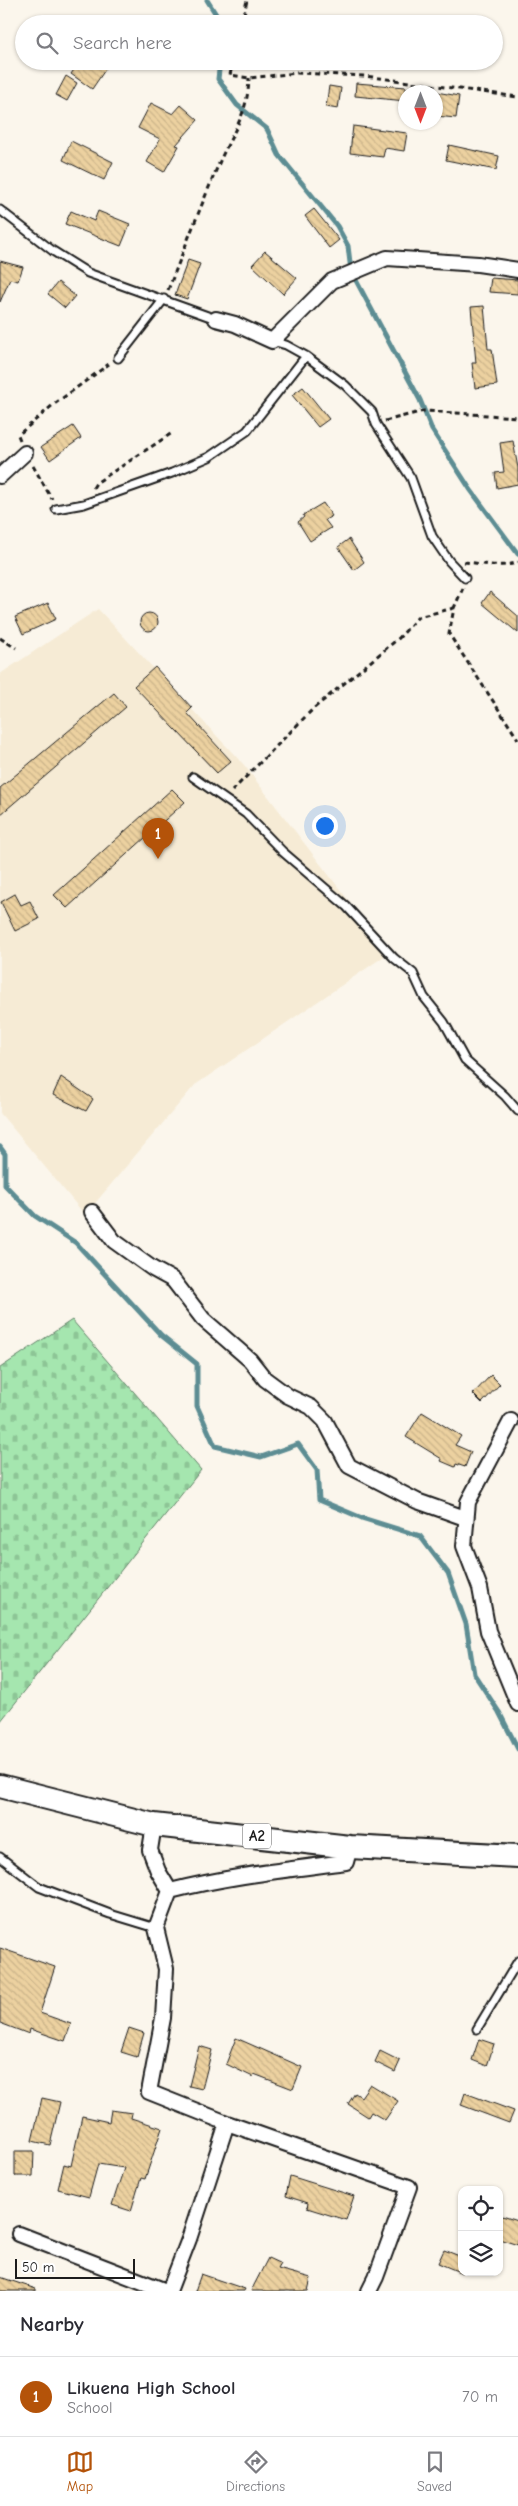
<!DOCTYPE html>
<style>
:root{--surface:#fff;--page:#f2f2f3;--text:#2b2b33;--muted:#7c7c81;--line:#e1e1e2;--accent:#b45309}
body{margin:0;font-family:"Comic Neue",sans-serif;background:var(--page);color:var(--text)}
.controls{position:absolute;right:15px;bottom:15px;display:grid;overflow:hidden;border-radius:10px;box-shadow:0 1px 4px #0004}
.controls button{width:45px;height:45px;display:grid;place-items:center;padding:0;border:0;border-bottom:1px solid var(--line);background:var(--surface);color:var(--text);font:25px sans-serif}
.compass{position:absolute;left:398px;top:85px;width:45px;height:45px;border-radius:50%;background:var(--surface);box-shadow:0 1px 4px #0004;rotate:180deg}
.scale{position:absolute;left:15px;bottom:12px;width:120px;box-sizing:border-box;padding-left:5px;border:2px solid #1c1c1c;border-top:0;font-size:14px;line-height:18px;white-space:nowrap;color:#1c1c1c;-webkit-text-stroke:4px #fff;paint-order:stroke}
.you{position:absolute;left:324px;top:825px;width:18px;height:18px;margin:-12px;border:4px solid #fff;border-radius:50%;background:#1a73e8;box-shadow:0 0 0 8px #1a73e833}
.badge{display:grid;place-items:center;width:32px;height:32px;border-radius:50%;background:var(--accent);color:#fff;font-size:16px;font-weight:700}
.pin{position:absolute;translate:-50% -41px;filter:drop-shadow(0 1px 2px #0008)}
.pin::after{content:'';position:absolute;top:26px;width:18px;height:15px;background:inherit;clip-path:polygon(0 0,100% 0,50% 100%)}
.list{margin:0;padding:0;list-style:none}
h2{display:flex;justify-content:space-between;align-items:center;height:65px;margin:0;padding:0 20px;font-size:21px}
h2 small{font-size:16px;font-weight:400;color:var(--muted)}
.list li{display:grid;grid-template-columns:32px 1fr auto;gap:15px;align-items:center;box-sizing:border-box;height:80px;padding:0 20px;border-top:1px solid var(--line)}
.list b{display:block;font-size:19px;white-space:nowrap}
.list p{margin:0;font-size:16px;white-space:nowrap;color:var(--muted)}
.list em{font-size:16px;font-style:normal;color:var(--muted)}
.icon{flex:none;width:28px;height:28px;fill:none;stroke:currentColor;stroke-width:2;stroke-linecap:round;stroke-linejoin:round}
.map{position:relative;flex:none;width:518px;height:2291px;overflow:hidden}
.search{position:absolute;background:var(--surface);box-shadow:0 1px 4px #0004;left:15px;right:15px;top:15px;height:55px;display:flex;align-items:center;gap:12px;box-sizing:border-box;padding:0 18px;border-radius:28px;color:var(--muted);font-size:19px}
.sheet{height:145px;background:var(--surface)}
nav{display:flex;justify-content:space-around;align-items:center;box-sizing:border-box;height:70px;border-top:1px solid var(--line);background:var(--surface);font-size:14px;color:var(--muted)}
nav a{display:grid;justify-items:center;gap:2px}
nav .on{color:var(--accent)}
.map>svg:first-child{display:block}
.built{fill:#f6ebd5}
.cemetery{fill:url(#cemetery-stones);stroke:#608166}
.lines{fill:none;stroke-linecap:round;stroke-linejoin:round}
.stream{stroke:#5d8d93;stroke-width:5}
.building{fill:url(#building-back-hatch);stroke:#1c1c1c}
.lane-casing{stroke:#1c1c1c;stroke-width:11}
.street-casing{stroke:#1c1c1c;stroke-width:18}
.primary-casing{stroke:#1c1c1c;stroke-width:26}
.path{stroke:#1c1c1c;stroke-width:3;stroke-dasharray:5 4;stroke-linecap:butt}
.lane{stroke:#fff;stroke-width:7}
.street{stroke:#fff;stroke-width:14}
.primary{stroke:#fff;stroke-width:22}
.labels{text-anchor:middle;dominant-baseline:central;stroke-width:4.5;stroke-linejoin:round;paint-order:stroke}
.shield{fill:#fff;stroke:#606060;stroke-width:1}
.shield-label{font-size:15px;font-weight:bold;fill:#1c1c1c}
</style>
<div class="map">
<svg width="518" height="2291" viewBox="0 0 518 2291">
<defs>
<pattern id="cemetery-stones" width="16" height="16" patternUnits="userSpaceOnUse" patternTransform="scale(1.25)"><rect width="16" height="16" fill="#a5e6af"/><path d="M2 7V4a2 2 0 0 1 4 0v3zM10 15v-3a2 2 0 0 1 4 0v3z" fill="#8dc596"/></pattern>
<pattern id="building-back-hatch" width="6" height="6" patternUnits="userSpaceOnUse" patternTransform="scale(1.25)"><rect width="6" height="6" fill="#ecd1a0"/><path d="M-1 5l2 2M0 0l6 6M5-1l2 2" fill="none" stroke="#cab389"/></pattern>
</defs>
<rect width="100%" height="100%" fill="#fbf6ec"/>
<filter id="ink" filterUnits="userSpaceOnUse"><feTurbulence type="fractalNoise" baseFrequency=".02" numOctaves="2"/><feDisplacementMap in="SourceGraphic" scale="10" xChannelSelector="R" yChannelSelector="G"/><feConvolveMatrix kernelMatrix="1 2 1 2 8 2 1 2 1" color-interpolation-filters="sRGB"/></filter>
<g filter="url(#ink)">
<path class="built" d="M98 609 244 765 389 953 195 1085 85 1215 0 1113V674Z"/>
<path class="cemetery" d="M72 1320 201 1470 0 1722V1368Z"/>
<g class="lines">
<path class="stream" d="M207 0 222 24
M220 61 218 79 237 105 267 129 279 155 337 226 348 246 351 271 420 400 432 430 470 489 518 554
M0 1147 5 1154V1185L35 1216 76 1243 161 1335 197 1364V1406L215 1446 261 1457 298 1444 317 1470 319 1500 362 1518 420 1536 448 1573 466 1624 474 1674 499 1712 518 1749"/>
</g>
<path class="building" d="M80 61H111L92 89 71 74Z
M66 76 77 83 67 101 56 95Z
M356 83 406 87V101L355 96Z
M329 86 341 88 338 109 326 107Z
M436 92 459 96 456 118 436 116Z
M151 103 173 114 181 105 198 120 176 145 179 146 164 172 147 162 160 139 138 128Z
M353 126 407 133 404 151 385 148 383 157 350 153Z
M71 141 113 162 104 180 63 160Z
M449 145 499 156 496 170 446 160Z
M314 209 339 240 329 248 305 216Z
M71 211 94 221 98 211 130 224 121 246 65 224Z
M265 251 297 278 283 294 252 265Z
M188 260 200 264 187 299 175 295Z
M0 261 23 267 18 281 10 279 0 302Z
M491 278 518 280V294L489 292Z
M58 282 75 296 65 308 48 294Z
M484 306 488 349H492L497 385 475 388 472 363H476L471 307Z
M303 387 329 419 318 427 292 395Z
M73 426 81 438 50 460 41 447Z
M513 441 518 468V484L497 488 495 473 504 472 500 443Z
M323 503 332 516 325 520 331 528 310 541 298 522 304 517 303 515Z
M349 539 364 562 354 570 338 547Z
M490 592 518 616V633L482 603Z
M48 603 56 619 23 634 15 617Z
M140 622a9 9 0 1 1 18 0a9 9 0 1 1-18 0Z
M155 667 192 708 187 713 231 761 217 773 134 686Z
M114 693 126 707 0 815V788Z
M172 789 185 802 67 908 54 895Z
M15 894 21 905 30 901 39 919 15 931 1 902Z
M61 1077 93 1099 86 1111 53 1095Z
M491 1375 500 1384 482 1403 473 1394Z
M422 1412 461 1436 455 1445 471 1452 465 1467 456 1464 455 1467 441 1461 442 1459 406 1437Z
M0 1948 55 1967 40 2013 71 2024 65 2041 30 2029 29 2034 0 2023Z
M129 2028 144 2033 137 2057 121 2052Z
M236 2038 302 2067 293 2089 254 2074 253 2077 226 2064Z
M479 2039 494 2044 487 2066 472 2060Z
M199 2046 212 2050 202 2089 189 2086Z
M380 2051 400 2061 395 2072 375 2062Z
M370 2084 398 2101 385 2120 371 2112 368 2117 348 2104 355 2093 361 2097Z
M465 2093 514 2111 509 2123 461 2105Z
M42 2098 60 2102 50 2145 32 2141Z
M111 2110 132 2113 131 2118 162 2128 145 2179 141 2178 131 2211 112 2205 124 2168 98 2164 89 2197 58 2189 64 2164 71 2166 82 2116 109 2122Z
M15 2151H34L33 2176H15Z
M290 2176 354 2196 346 2220 307 2208 308 2203 286 2196Z
M499 2215 518 2221V2245L499 2239Z
M444 2250 462 2257V2273L438 2263Z
M268 2258 281 2264 278 2269 311 2278 308 2291H251Z
M201 2274 245 2289 244 2291H195Z
M0 2277 36 2289V2291H0Z"/>
<g class="lines">
<defs>
<path id="lane" d="M0 210 53 251 88 273 216 319
M272 341 286 345 306 356 345 385 372 412 376 424 411 478 432 536 449 561 465 578
M118 358 164 299
M56 509 84 504 172 473 209 457 247 431 306 356
M193 777 246 814 283 852 346 906 394 958 413 973 424 997 444 1022 465 1060 505 1096 518 1111
M0 1857 39 1887 110 1914 156 1928
M477 2029 518 1961"/>
<path id="street" d="M216 319 235 324 272 341 332 281 387 258 478 264 518 270
M0 476 25 453
M92 1212 114 1241 153 1269 173 1280 203 1319 250 1360 265 1379 288 1396 311 1407 325 1421 349 1466 417 1501 465 1518
M511 1421 468 1502 464 1546 480 1588 488 1631 518 1704
M154 1825 150 1850 158 1871 170 1891 156 1928 166 1969 163 2018 149 2092 227 2123 409 2187 376 2277 369 2291
M170 1891C228 1876 286 1870 346 1862L350 1847
M19 2234 166 2291
M169 2291 189 2239 227 2123"/>
<path id="primary" d="M0 1786 154 1825 350 1847 518 1856"/>
</defs>
<use href="#lane" class="lane-casing"/>
<use href="#street" class="street-casing"/>
<use href="#primary" class="primary-casing"/>
<path class="path" d="M242 24 247 0
M233 61 230 75 249 78 297 73 365 76 518 97
M168 290C185 247 202 203 220 161 233 131 248 114 249 78
M385 421 424 411 518 417
M20 440 18 435 53 405 109 364
M33 466 52 499
M93 488 96 483 172 433
M464 562C481 563 502 569 518 562
M463 588 454 608 449 634 518 739
M0 638 16 648
M232 791 313 709 399 638 418 617 454 608"/>
<use href="#lane" class="lane"/>
<use href="#street" class="street"/>
<use href="#primary" class="primary"/>
</g>
</g>
<g class="labels">
<rect class="shield" x="243" y="1823.5" width="28" height="25" rx="4"/>
<g class="shield-label">
<text x="257" y="1836">A2</text>
</g>
</g>
</svg>
<div class="controls">
<button><svg class="icon" aria-label="locate" viewBox="0 0 24 24"><circle cx="12" cy="12" r="6"/><path d="M12 2v4M12 18v4M2 12h4M18 12h4"/></svg></button>
<button><svg class="icon" aria-label="layers" viewBox="0 0 24 24"><path d="M12 4l9 5-9 5-9-5zM3 14l9 5 9-5"/></svg></button>
</div>
<svg class="compass" viewBox="-18 -18 36 36"><path d="M0-13l5 13h-10z" fill="#e53935"/><path d="M0 13l5-13h-10z" fill="#7c7c81"/></svg>
<div class="scale">50 m</div>
<div class="you"></div>
<div class="pin badge" style="left:158px;top:859px">1</div>
<div class="search"><svg class="icon" aria-label="search" viewBox="0 0 24 24"><circle cx="10" cy="10" r="6"/><path d="M15 15l6 6"/></svg>Search here</div>
</div>
<section class="sheet">
<h2>Nearby<small></small></h2>
<ul class="list">
<li><span class="badge">1</span><div><b>Likuena High School</b><p>School</p></div><em>70 m</em></li>
</ul>
</section>
<nav>
<a class="on"><svg class="icon" aria-label="map" viewBox="0 0 24 24"><path d="M3 6l6-2 6 2 6-2v14l-6 2-6-2-6 2zM9 4v14M15 6v14"/></svg>Map</a>
<a><svg class="icon" aria-label="directions" viewBox="0 0 24 24"><path d="M12 3l9 9-9 9-9-9zM9 14v-3h6M13 9l2 2-2 2"/></svg>Directions</a>
<a><svg class="icon" aria-label="saved" viewBox="0 0 24 24"><path d="M7 4h10v16l-5-4-5 4z"/></svg>Saved</a>
</nav>
